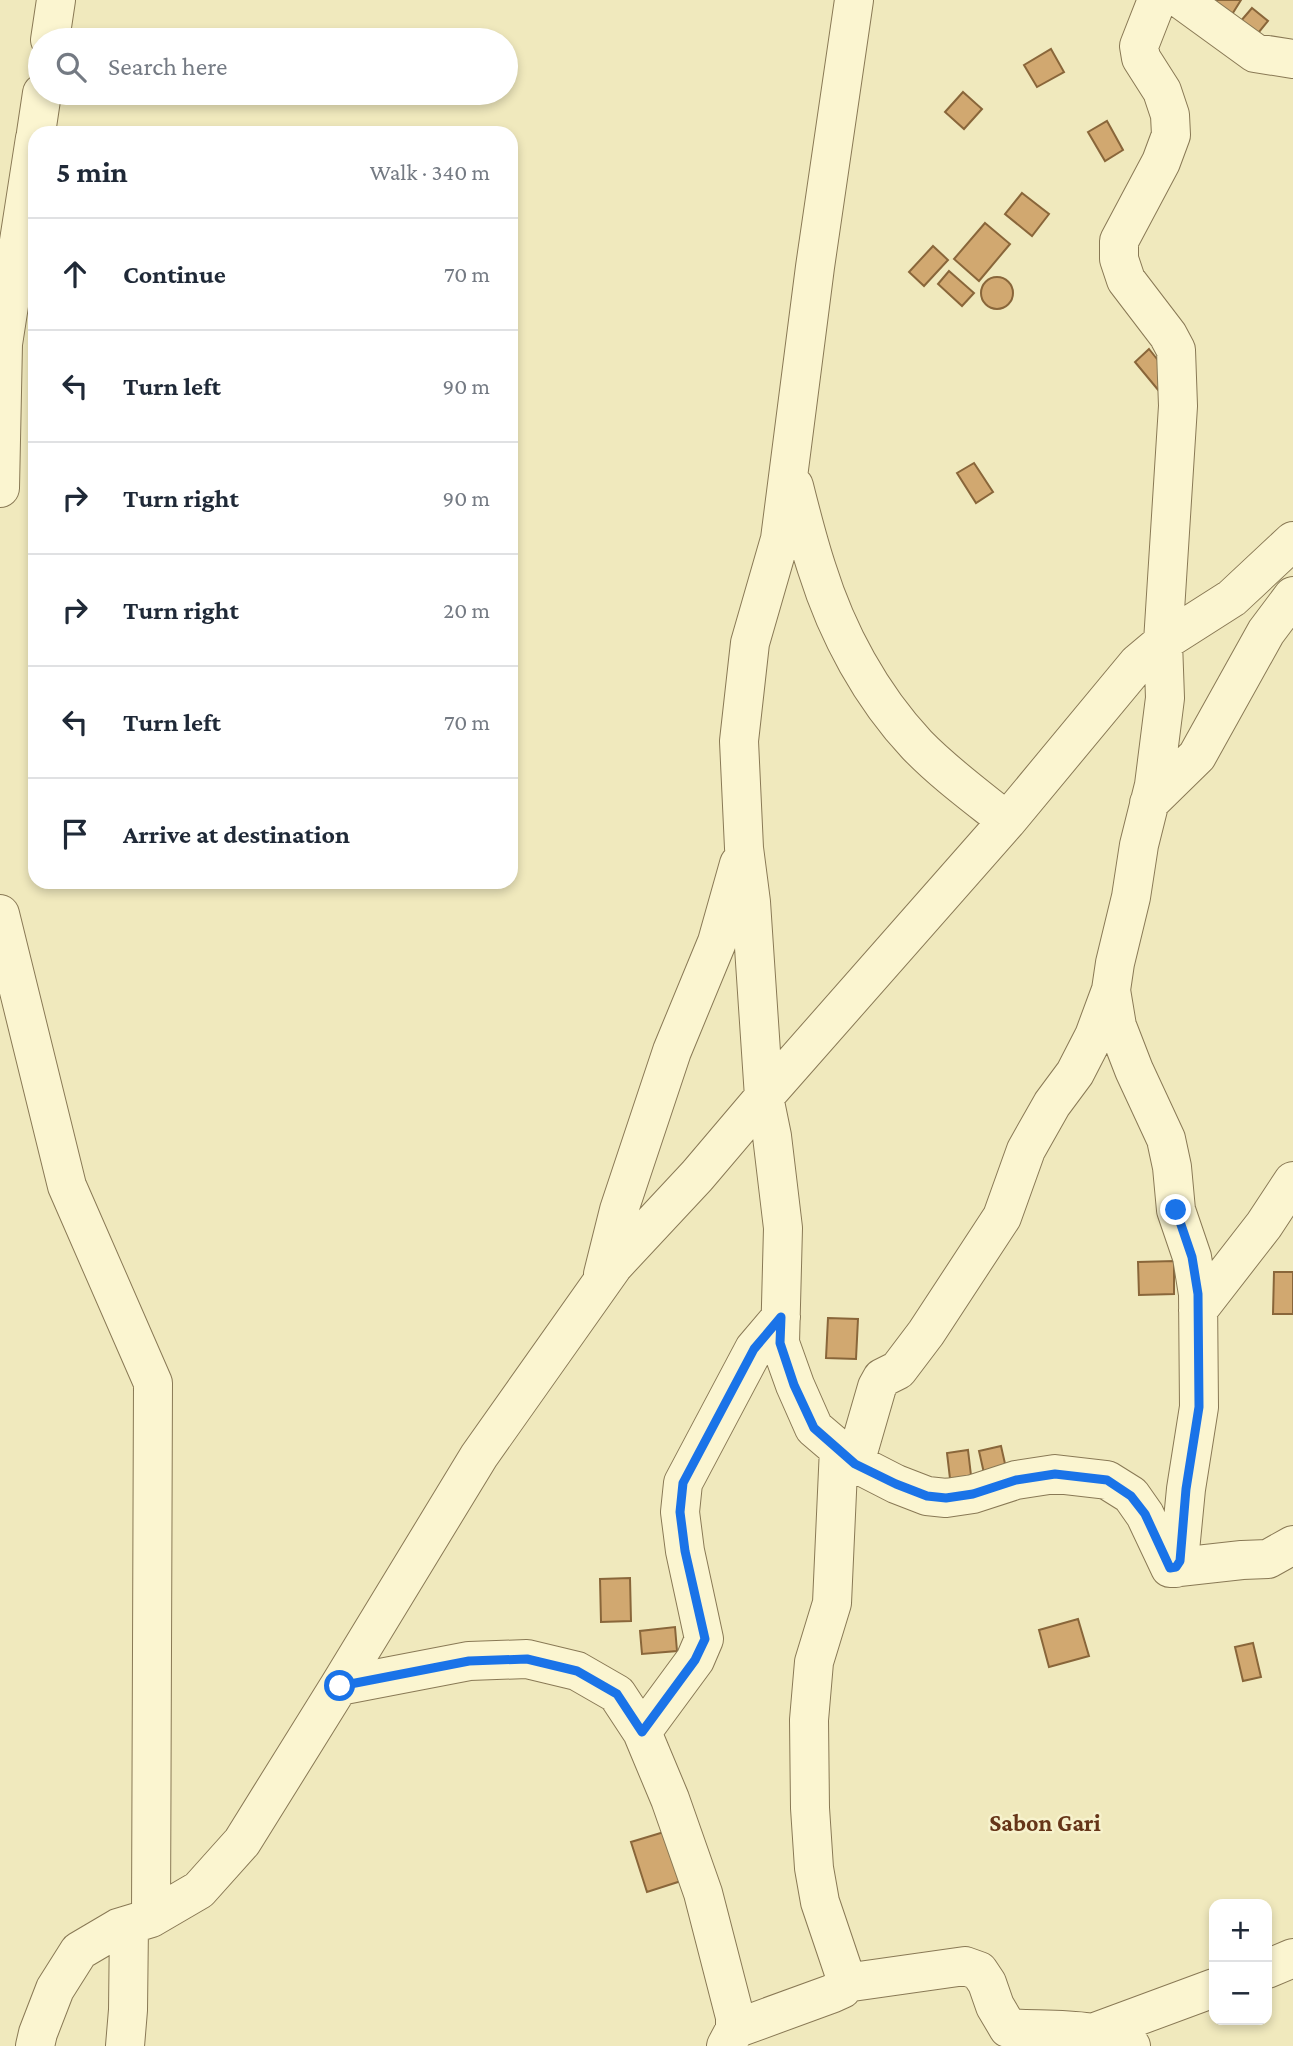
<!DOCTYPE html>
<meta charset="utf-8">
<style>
:root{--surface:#fff;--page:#f6f6f7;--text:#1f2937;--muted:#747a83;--line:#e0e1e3}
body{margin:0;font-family:"Crimson Pro",serif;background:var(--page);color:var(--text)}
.controls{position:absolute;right:21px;bottom:21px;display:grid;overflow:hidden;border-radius:14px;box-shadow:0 4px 10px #0003}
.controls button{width:63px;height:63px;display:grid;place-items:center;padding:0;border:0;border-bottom:2px solid var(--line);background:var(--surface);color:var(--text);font:35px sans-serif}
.stop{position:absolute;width:21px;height:21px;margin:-16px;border:5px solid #1a73e8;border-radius:50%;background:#fff}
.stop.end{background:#1a73e8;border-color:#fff;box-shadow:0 2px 7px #0008}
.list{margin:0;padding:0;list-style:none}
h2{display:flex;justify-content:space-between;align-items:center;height:91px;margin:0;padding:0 28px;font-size:30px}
h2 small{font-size:23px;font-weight:400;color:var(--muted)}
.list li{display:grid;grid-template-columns:46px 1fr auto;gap:21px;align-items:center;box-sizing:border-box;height:112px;padding:0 28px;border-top:2px solid var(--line)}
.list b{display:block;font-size:26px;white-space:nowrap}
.list em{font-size:23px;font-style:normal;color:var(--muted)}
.icon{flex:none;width:38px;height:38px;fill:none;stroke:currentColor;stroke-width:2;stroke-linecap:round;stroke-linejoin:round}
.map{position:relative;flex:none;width:1293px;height:2046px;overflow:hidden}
.search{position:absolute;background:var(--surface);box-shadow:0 4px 10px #0003;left:28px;top:28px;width:490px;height:77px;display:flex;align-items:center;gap:18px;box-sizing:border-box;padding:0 24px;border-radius:38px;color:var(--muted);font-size:26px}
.panel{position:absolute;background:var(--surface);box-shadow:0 4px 10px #0003;left:28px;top:126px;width:490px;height:763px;border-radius:21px}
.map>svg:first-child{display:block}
.building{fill:#d1a870;stroke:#89663a;stroke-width:2}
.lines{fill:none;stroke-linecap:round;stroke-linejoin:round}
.minor-casing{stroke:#897955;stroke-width:40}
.minor{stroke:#fbf5d0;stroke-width:38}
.route{stroke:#1a73e8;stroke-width:9}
.labels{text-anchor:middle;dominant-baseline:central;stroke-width:5;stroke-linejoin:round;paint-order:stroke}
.quarter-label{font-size:24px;font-weight:bold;fill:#663518;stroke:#f7f2cd}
</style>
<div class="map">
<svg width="1293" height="2046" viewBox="0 0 1293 2046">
<rect width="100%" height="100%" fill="#f0e9bd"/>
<path class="building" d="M1214 0H1241L1226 24Z
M1252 8 1268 21 1250 43 1234 29Z
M1051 49 1064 72 1037 87 1024 65Z
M963 92 982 109 964 129 945 112Z
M1107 121 1123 150 1105 161 1088 132Z
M1022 193 1049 214 1032 236 1005 214Z
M985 223 1010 244 979 281 954 259Z
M933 246 948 260 924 286 909 272Z
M949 271 974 293 962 306 938 284Z
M981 293a16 16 0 1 1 32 0a16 16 0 1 1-32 0Z
M1149 349 1173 379 1159 391 1135 362Z
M974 463 993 492 976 503 957 473Z
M1174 1261V1294L1139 1295 1138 1262Z
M1274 1272H1293V1314H1273Z
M828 1318 858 1319 856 1359 826 1358Z
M1001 1446 1008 1477 986 1482 979 1451Z
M968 1450 972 1484 951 1487 947 1453Z
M630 1578 631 1621 601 1622 600 1579Z
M1078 1619 1089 1656 1049 1667 1039 1630Z
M675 1627 677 1651 642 1654 640 1631Z
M1253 1643 1261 1677 1243 1681 1235 1647Z
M664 1832 681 1881 647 1892 631 1842Z"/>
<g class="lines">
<defs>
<path id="minor" d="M854 0 815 267 780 539 750 643 739 741 744 848 751 902 764 1097 772 1136 783 1228 780 1343 795 1385 814 1428 855 1463 896 1484 927 1496 946 1498 973 1494 1016 1480 1055 1474 1107 1480 1131 1495 1145 1515 1170 1568 1242 1560 1268 1559 1293 1545
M1157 0 1139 46 1141 58 1162 91 1170 115 1171 135 1161 162 1119 241V259L1126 280 1168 335 1176 350 1178 406 1163 642 1165 698 1154 785 1139 845 1131 897 1115 963 1111 990 1117 1026 1134 1070 1166 1139 1172 1167 1176 1210 1192 1257 1198 1294 1199 1407 1186 1489 1179 1561 1176 1568
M1182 0 1255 53 1293 59
M50 40 56 0
M36 133 42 93
M794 486C801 514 808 542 817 569 837 633 871 696 917 745 944 773 977 797 1007 821
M0 488 3 344 35 138
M1149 803 1197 756 1266 632 1293 596
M0 914 67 1186 153 1383 151 1918
M603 1274 619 1210 672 1051 717 942 739 864
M1198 1310 1264 1225 1293 1181
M839 1448 832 1603 814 1662 809 1720 810 1808 814 1868 820 1902 845 1976V1983
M855 1463 877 1387 882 1378 898 1370 926 1333 1002 1217 1026 1150 1052 1104 1075 1073 1094 1036 1111 990
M339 1686 469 1661 527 1659 577 1671 617 1694 642 1732 670 1799 703 1893 735 2017V2029L726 2046
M642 1732 695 1660 704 1639 685 1551 680 1512 683 1483 754 1349 781 1317
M1267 1969 1293 1958
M735 2029 831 1994 842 1989 845 1983 965 1966 979 1971 987 1983 995 2006 1008 2028C1044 2031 1102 2026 1131 2046
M1095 2032 1214 1988
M35 2046 38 2033 55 1989 79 1951 118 1928 151 1918 199 1890 242 1842 339 1686 479 1456 614 1265 697 1176 764 1097 1007 821 1138 663 1163 642 1232 598 1293 541
M125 2046 128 2010 129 1925"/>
</defs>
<use href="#minor" class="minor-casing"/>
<use href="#minor" class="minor"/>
</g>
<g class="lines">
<path class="route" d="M340 1686 469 1661 527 1659 577 1671 617 1694 642 1732 695 1660 705 1639 685 1551 680 1512 683 1483 754 1349 781 1317 780 1343 794 1385 814 1428 855 1464 896 1484 927 1496 946 1498 973 1494 1016 1480 1055 1474 1107 1480 1131 1496 1145 1514 1170 1568 1176 1567 1180 1561 1186 1489 1199 1407 1198 1294 1192 1257 1176 1210"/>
</g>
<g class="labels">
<g class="quarter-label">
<text x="1045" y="1822">Sabon Gari</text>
</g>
</g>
</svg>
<div class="controls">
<button>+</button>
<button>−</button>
</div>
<div class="stop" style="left:340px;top:1686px"></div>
<div class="stop end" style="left:1176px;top:1210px"></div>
<div class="search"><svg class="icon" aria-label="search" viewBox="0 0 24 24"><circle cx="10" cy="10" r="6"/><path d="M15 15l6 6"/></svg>Search here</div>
<section class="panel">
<h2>5 min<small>Walk · 340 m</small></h2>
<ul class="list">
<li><svg class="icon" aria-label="ahead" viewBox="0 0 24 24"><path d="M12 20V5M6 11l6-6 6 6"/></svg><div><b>Continue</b></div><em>70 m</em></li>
<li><svg class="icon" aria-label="left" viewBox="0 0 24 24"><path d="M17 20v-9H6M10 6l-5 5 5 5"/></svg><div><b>Turn left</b></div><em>90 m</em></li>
<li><svg class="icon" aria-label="right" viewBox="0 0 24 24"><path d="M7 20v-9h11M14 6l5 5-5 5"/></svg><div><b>Turn right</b></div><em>90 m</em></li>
<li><svg class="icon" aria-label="right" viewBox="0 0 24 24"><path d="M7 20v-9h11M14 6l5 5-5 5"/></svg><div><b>Turn right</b></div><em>20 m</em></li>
<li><svg class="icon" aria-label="left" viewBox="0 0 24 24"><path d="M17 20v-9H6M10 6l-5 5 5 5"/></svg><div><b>Turn left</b></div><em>70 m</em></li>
<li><svg class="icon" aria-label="arrive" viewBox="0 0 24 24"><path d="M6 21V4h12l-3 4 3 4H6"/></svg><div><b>Arrive at destination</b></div></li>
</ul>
</section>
</div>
